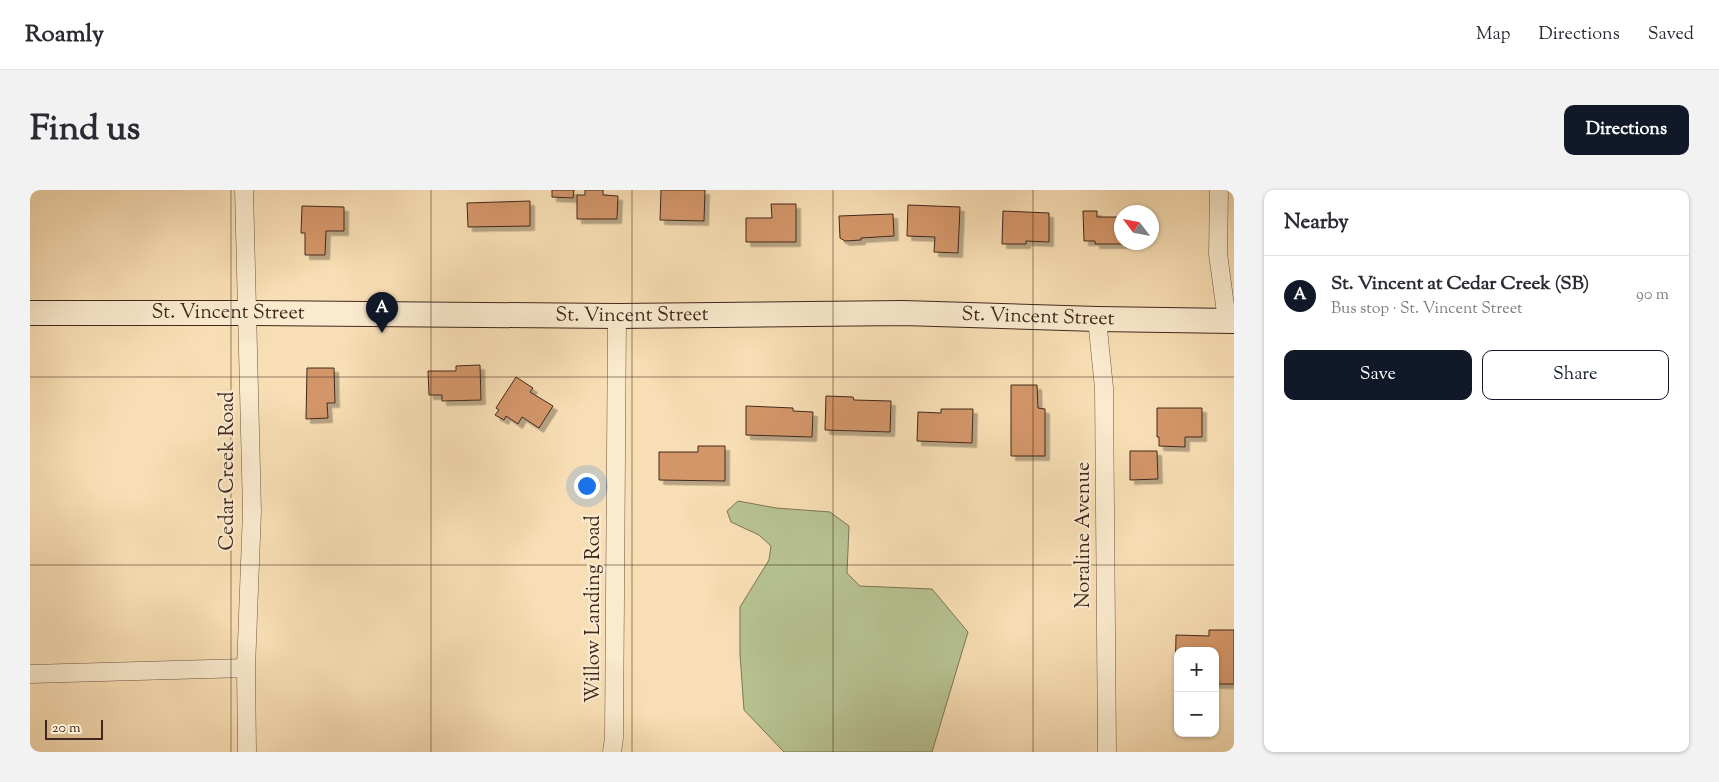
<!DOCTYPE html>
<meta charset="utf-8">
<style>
:root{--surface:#fff;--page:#f2f2f3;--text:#2b2b33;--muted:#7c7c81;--line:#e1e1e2;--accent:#111827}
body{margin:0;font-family:"Sorts Mill Goudy",serif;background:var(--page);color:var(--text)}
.controls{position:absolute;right:15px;bottom:15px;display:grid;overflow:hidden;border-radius:10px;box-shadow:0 1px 4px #0004}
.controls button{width:45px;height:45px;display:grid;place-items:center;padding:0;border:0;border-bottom:1px solid var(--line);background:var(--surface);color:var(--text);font:25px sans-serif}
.compass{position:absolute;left:1084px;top:15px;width:45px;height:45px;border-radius:50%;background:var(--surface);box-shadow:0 1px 4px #0004;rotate:302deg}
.scale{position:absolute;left:15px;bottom:12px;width:58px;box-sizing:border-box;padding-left:5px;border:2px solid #41281d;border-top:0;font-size:14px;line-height:18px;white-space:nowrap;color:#41281d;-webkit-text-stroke:4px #faeace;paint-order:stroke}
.you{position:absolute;left:556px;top:295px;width:18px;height:18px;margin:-12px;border:4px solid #fff;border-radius:50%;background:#1a73e8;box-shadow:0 0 0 8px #1a73e833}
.badge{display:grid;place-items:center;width:32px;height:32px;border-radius:50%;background:var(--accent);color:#fff;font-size:16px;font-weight:700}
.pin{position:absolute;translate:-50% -41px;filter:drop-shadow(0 1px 2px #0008)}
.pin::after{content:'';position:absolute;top:26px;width:18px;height:15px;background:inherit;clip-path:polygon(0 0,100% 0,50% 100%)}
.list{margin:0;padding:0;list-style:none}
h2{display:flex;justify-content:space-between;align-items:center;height:65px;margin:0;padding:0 20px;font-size:21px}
h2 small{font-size:16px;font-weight:400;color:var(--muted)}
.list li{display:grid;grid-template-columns:32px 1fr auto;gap:15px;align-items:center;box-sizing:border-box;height:80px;padding:0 20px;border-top:1px solid var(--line)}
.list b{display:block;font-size:19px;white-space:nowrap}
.list p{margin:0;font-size:16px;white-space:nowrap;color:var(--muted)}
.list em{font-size:16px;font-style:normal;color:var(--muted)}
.actions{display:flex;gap:10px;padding:15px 20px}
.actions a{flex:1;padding:11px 0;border:1px solid var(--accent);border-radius:10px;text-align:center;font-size:18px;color:var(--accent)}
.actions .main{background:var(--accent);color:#fff}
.map{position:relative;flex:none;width:1204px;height:562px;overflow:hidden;border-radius:10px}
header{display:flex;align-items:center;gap:30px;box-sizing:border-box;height:70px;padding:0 25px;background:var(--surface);border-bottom:1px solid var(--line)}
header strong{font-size:24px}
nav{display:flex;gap:28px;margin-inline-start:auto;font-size:18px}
.intro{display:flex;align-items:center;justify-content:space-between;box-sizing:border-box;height:120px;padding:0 30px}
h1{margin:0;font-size:35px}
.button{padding:12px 22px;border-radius:10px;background:var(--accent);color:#fff;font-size:18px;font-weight:700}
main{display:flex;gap:30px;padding:0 30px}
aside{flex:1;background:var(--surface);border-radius:10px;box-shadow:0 1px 4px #0004}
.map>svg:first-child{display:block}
.green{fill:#b7c291;stroke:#7c7557}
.building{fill:#d39669;stroke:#41281d;filter:url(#shadow)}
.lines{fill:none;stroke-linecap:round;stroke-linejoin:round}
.street-casing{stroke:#6f5643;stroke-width:19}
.secondary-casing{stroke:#41281d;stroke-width:26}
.street{stroke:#faeace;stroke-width:18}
.secondary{stroke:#faeace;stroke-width:24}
.grid{fill:none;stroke:#41281d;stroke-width:1;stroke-opacity:0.55}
.labels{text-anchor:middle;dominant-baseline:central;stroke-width:4.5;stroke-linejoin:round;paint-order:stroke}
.street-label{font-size:20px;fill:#41281d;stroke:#faeace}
</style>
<header>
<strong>Roamly</strong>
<nav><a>Map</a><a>Directions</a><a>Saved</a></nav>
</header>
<div class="intro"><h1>Find us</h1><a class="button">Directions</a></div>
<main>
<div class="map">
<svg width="1204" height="562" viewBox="0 0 1204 562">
<defs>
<filter id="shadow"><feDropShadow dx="4.5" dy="4.5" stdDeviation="0" flood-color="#0004"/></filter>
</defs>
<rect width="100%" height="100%" fill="#f8deb4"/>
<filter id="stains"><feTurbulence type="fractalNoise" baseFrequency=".004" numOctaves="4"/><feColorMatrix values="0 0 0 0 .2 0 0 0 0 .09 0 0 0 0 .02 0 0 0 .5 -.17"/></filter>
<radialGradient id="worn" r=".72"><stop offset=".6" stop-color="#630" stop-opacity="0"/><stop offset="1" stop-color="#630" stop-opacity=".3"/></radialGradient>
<path class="green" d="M708 311 746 318 800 322 819 336 817 383 830 396 902 399 938 442 902 562H754L714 520 710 464V417L739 370 741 356 729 345 701 332 697 321Z"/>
<path class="building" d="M522 0H544L543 8 522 7Z
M555 0H573V5L588 6 587 29H547V5H555Z
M631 0H675L674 31 630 30Z
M500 11V36L438 37 437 13Z
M741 14H766V52H716V28H742Z
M878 15 930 17 928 63 904 62 905 47 877 46Z
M272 16 314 17V41H296L295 65H275V43H271Z
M973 21 1019 23V52L996 51V54H972Z
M1053 21H1067V27H1092V52H1106V54H1065V51H1054Z
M863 24 864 46 831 48V50L815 51 810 48 809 26Z
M450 175 451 210 412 211V205H399L398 181H426V176Z
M277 178H304L305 213H297L298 228 276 229Z
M486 187 503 198 500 202 523 216 509 238 492 227 488 234 476 226 474 230 465 225 469 220 466 218Z
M981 195H1007L1008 218 1015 219V266H981Z
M796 206 823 207 824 210 861 211 860 242 795 240Z
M716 216 763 218V221L783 222 782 247 716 245Z
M1127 218H1172V247H1155V257L1129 256V247H1127Z
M911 219H943L942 253 887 251 888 222 911 223Z
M668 256H695V291L629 290V262H668Z
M1100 261H1127L1128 289 1100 290Z
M1179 440H1204V494H1185V461H1148V493H1145L1146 445 1179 446Z"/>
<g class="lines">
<defs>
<path id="street" d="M214 0 222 321 216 478 217 562
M1189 0 1188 64 1197 130
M1067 129 1074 198 1077 562
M0 484 216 478
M582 562 584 548 587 126"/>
<g id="secondary">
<path id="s1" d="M0 123H217L587 126 873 123 1067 129 1204 131"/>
</g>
</defs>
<use href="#street" class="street-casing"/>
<use href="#secondary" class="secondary-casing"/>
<use href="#street" class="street"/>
<use href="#secondary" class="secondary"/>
</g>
<path class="grid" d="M201 0V562M401 0V562M602 0V562M803 0V562M1003 0V562M0 187H1204M0 375H1204"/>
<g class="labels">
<g class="street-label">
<text stroke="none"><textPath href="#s1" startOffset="198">St. Vincent Street</textPath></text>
<text stroke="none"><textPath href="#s1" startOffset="602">St. Vincent Street</textPath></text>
<text stroke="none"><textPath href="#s1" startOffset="1008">St. Vincent Street</textPath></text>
<text transform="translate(198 281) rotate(-90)">Cedar Creek Road</text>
<text transform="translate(1054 345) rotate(-90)">Noraline Avenue</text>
<text transform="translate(564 419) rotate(-90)">Willow Landing Road</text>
</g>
</g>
<rect width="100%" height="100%" filter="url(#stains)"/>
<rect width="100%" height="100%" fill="url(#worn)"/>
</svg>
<div class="controls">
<button>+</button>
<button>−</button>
</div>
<svg class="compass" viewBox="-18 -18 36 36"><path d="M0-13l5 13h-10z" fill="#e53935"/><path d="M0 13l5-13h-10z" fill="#7c7c81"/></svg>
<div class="scale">20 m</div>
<div class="you"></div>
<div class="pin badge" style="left:352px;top:143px">A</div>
</div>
<aside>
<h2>Nearby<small></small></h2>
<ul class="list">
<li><span class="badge">A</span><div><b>St. Vincent at Cedar Creek (SB)</b><p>Bus stop · St. Vincent Street</p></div><em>90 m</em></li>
</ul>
<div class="actions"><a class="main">Save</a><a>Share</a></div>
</aside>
</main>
